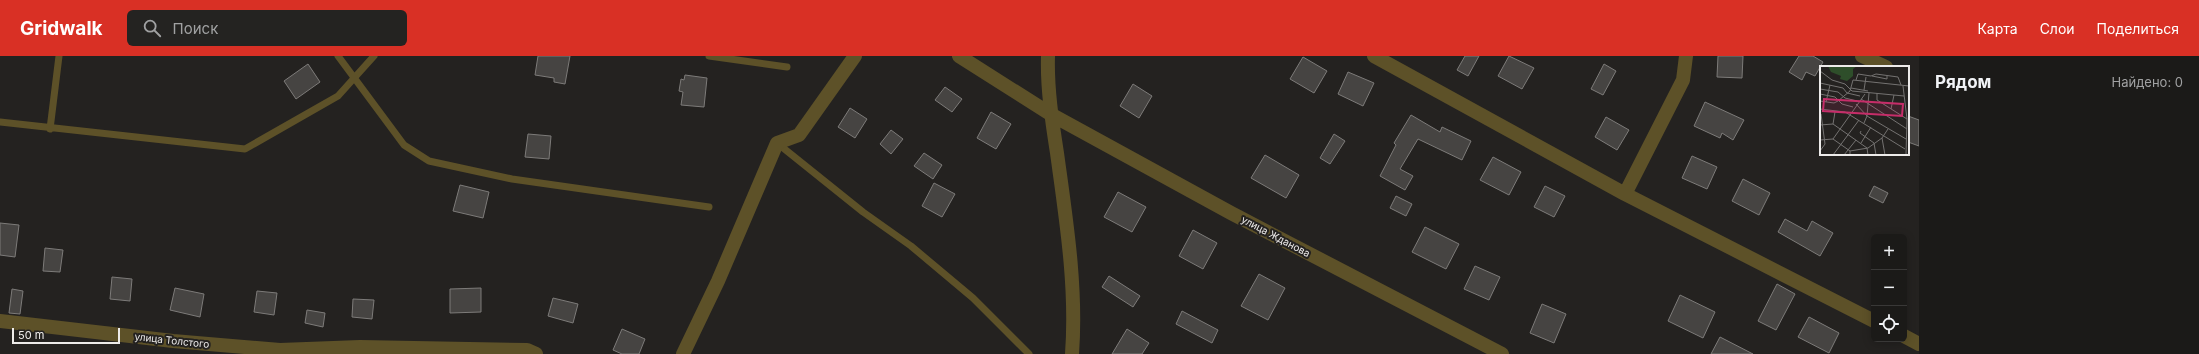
<!DOCTYPE html>
<html lang="ru">
<meta charset="utf-8">
<style>
:root{--surface:#1b1a18;--page:#242321;--text:#f1f3f6;--muted:#a0a1a2;--line:#393837;--accent:#d93025}
body{margin:0;font-family:Inter,sans-serif;background:var(--page);color:var(--text)}
.controls{position:absolute;right:12px;bottom:12px;display:grid;overflow:hidden;border-radius:6px;box-shadow:0 2px 10px #0003}
.controls button{width:36px;height:36px;display:grid;place-items:center;padding:0;border:0;border-bottom:1px solid var(--line);background:var(--surface);color:var(--text);font:20px sans-serif}
.scale{position:absolute;left:12px;bottom:10px;width:108px;box-sizing:border-box;padding-left:4px;border:2px solid #edebea;border-top:0;font-size:11px;line-height:14px;white-space:nowrap;color:#edebea;-webkit-text-stroke:3px #242220;paint-order:stroke}
.list{margin:0;padding:0;list-style:none}
h2{display:flex;justify-content:space-between;align-items:center;height:52px;margin:0;padding:0 16px;font-size:17px}
h2 small{font-size:13px;font-weight:400;color:var(--muted)}
.icon{flex:none;width:22px;height:22px;fill:none;stroke:currentColor;stroke-width:2;stroke-linecap:round;stroke-linejoin:round}
.map{position:relative;flex:none;width:1919px;height:298px;overflow:hidden}
header{display:flex;align-items:center;gap:24px;box-sizing:border-box;height:56px;padding:0 20px;background:var(--accent);color:#fff}
header strong{font-size:19px}
nav{display:flex;gap:22px;margin-inline-start:auto;font-size:14px}
.search{width:280px;height:36px;background:var(--page);display:flex;align-items:center;gap:10px;box-sizing:border-box;padding:0 14px;border-radius:6px;color:var(--muted);font-size:15px}
main{display:flex}
aside{flex:1;background:var(--surface)}
.map>svg:first-child{display:block}
.building{fill:#464442;stroke:#7d7b79}
.lines{fill:none;stroke-linecap:round;stroke-linejoin:round}
.lane{stroke:#5d5128;stroke-width:7}
.street{stroke:#5d5128;stroke-width:14}
.labels{text-anchor:middle;dominant-baseline:central;stroke-width:4;stroke-linejoin:round;paint-order:stroke}
.street-label{font-size:10px;fill:#edebea;stroke:#242220}
.inset-road{fill:none;stroke:#747271;stroke-width:1}
.view{fill:#c62d69;fill-opacity:0.15;stroke:#c62d69;stroke-width:2}
.inset-edge{fill:none;stroke:#edebea;stroke-width:2}
</style>
<header>
<strong>Gridwalk</strong>
<div class="search"><svg class="icon" aria-label="search" viewBox="0 0 24 24"><circle cx="10" cy="10" r="6"/><path d="M15 15l6 6"/></svg>Поиск</div>
<nav><a>Карта</a><a>Слои</a><a>Поделиться</a></nav>
</header>
<main>
<div class="map">
<svg width="1919" height="298" viewBox="0 0 1919 298">
<rect width="100%" height="100%" fill="#242220"/>
<path class="building" d="M538 0H570L565 28 554 26V22L535 19Z
M1465 0H1479L1468 20 1457 14Z
M1509 0 1534 12 1522 33 1498 20Z
M1718 0H1743L1742 22 1717 21Z
M1799 0H1813L1823 6 1815 20 1806 16 1802 24 1789 16Z
M1303 1 1327 15 1314 37 1290 23Z
M308 8 320 26 296 43 284 25Z
M1604 8 1616 15 1603 39 1591 33Z
M1348 16 1374 27 1363 50 1338 38Z
M685 19 707 22 704 51 681 49 683 36 679 35 681 23 684 24Z
M1133 28 1152 40 1139 62 1120 50Z
M945 31 962 43 952 56 935 44Z
M1705 46 1744 64 1733 84 1722 77 1720 82 1694 70Z
M850 52 867 63 855 82 838 71Z
M991 56 1011 68 996 93 977 82Z
M1411 59 1440 76 1442 71 1471 85 1462 104 1418 83 1400 113 1413 120 1405 134 1380 120 1396 89 1394 87Z
M1908 60 1919 64V90L1908 86Z
M1606 61 1629 74 1617 94 1595 81Z
M891 74 903 83 891 98 880 88Z
M528 78 551 80 549 103 525 101Z
M1334 78 1345 85 1330 108 1320 102Z
M924 97 942 109 933 123 914 110Z
M1265 99 1299 119 1286 142 1251 122Z
M1692 100 1717 111 1707 133 1682 122Z
M1493 101 1521 116 1509 139 1480 124Z
M1743 123 1770 137 1759 159 1732 145Z
M934 127 955 138 942 161 922 150Z
M460 129 489 136 483 162 453 155Z
M1545 130 1565 140 1554 161 1534 151Z
M1874 130 1888 137 1883 147 1869 140Z
M1118 136 1146 151 1132 176 1104 161Z
M1396 140 1412 148 1406 160 1390 152Z
M1785 163 1807 175 1812 165 1833 177 1820 200 1778 176Z
M0 167 19 169 15 201 0 199Z
M1425 171 1459 188 1446 213 1412 196Z
M1193 174 1217 187 1203 213 1179 200Z
M45 192 63 194 60 216 43 215Z
M1475 210 1500 221 1489 244 1464 233Z
M1259 218 1285 232 1268 264 1241 250Z
M1109 220 1140 240 1133 251 1102 231Z
M112 221 132 223 130 245 110 243Z
M1777 228 1795 238 1776 274 1758 265Z
M175 232 204 238 200 261 170 254Z
M481 232V256L450 257V233Z
M12 233 23 235 20 258 9 257Z
M257 235 277 237 274 259 254 256Z
M1680 239 1715 256 1703 282 1668 265Z
M553 242 578 248 573 267 548 260Z
M353 243 374 244 372 263 352 261Z
M1542 248 1566 258 1554 287 1530 277Z
M307 254 325 257 323 271 305 267Z
M1182 255 1218 274 1212 287 1176 268Z
M1809 261 1839 277 1829 297 1798 281Z
M622 273 645 283 639 298H622L613 294Z
M1127 273 1149 287 1142 298H1112Z
M1720 281 1753 298H1711Z"/>
<g class="lines">
<path class="lane" d="M338 0 404 89 429 105 512 123 709 151
M709 0 787 11
M0 66 245 93 338 40 374 0
M50 73 59 0
M777 87 863 156 911 190 973 242 1029 298"/>
<path class="street" d="M959 0 1052 59 1231 157 1502 298
M1048 0C1047 32 1052 65 1057 97 1066 163 1077 231 1072 298
M1374 0 1625 138 1874 265
M1862 0 1886 11
M1625 138 1683 24 1686 0
M0 265 173 285 280 294 360 291 527 294 536 298
M1904 280 1919 288
M683 298 718 225 777 87 799 79 855 0"/>
</g>
<g class="labels">
<g class="street-label">
<text transform="translate(1276 180) rotate(28)">улица Жданова</text>
<text transform="translate(172 284) rotate(6)">улица Толстого</text>
</g>
</g>
<g transform="translate(1820 10)">
<rect width="89" height="89" fill="#242220"/>
<path d="M8 0H37L33 3V10L27 15 20 13 21 10 11 6Z" fill="#2e4e2a"/>
<path class="inset-road" d="M0 5 12 14 25 18 32 25 84 30M52 10 67 13V10M36 14 38 8 51 10 56 8 78 11 81 19M0 17 23 22 27 27 40 30M83 20 87 53 86 89M31 22 48 25M0 23 18 26 25 32 37 35M44 24 46 11M49 27 47 50 86 73M57 27V34L87 53M0 28 15 31 22 38 33 41M41 33 87 63M0 35 14 37 18 35 30 25 33 14 89 20M6 36 10 19M36 38 47 50 44 57M0 43 25 46 85 83M71 43 74 29M13 58 15 46M0 59 13 58 47 82 48 89M41 65 40 67 54 77 56 89M62 72 65 89M13 73 45 28M0 74 13 73 30 85V89M41 77 51 61M0 85 5 78 1 48M30 85 48 82 62 72 68 63M13 89 39 54M24 89 36 74"/>
<path class="view" d="M4 33 83 38 82 50 3 45Z"/>
<rect width="89" height="89" class="inset-edge"/>
</g>
</svg>
<div class="controls">
<button>+</button>
<button>−</button>
<button><svg class="icon" aria-label="locate" viewBox="0 0 24 24"><circle cx="12" cy="12" r="6"/><path d="M12 2v4M12 18v4M2 12h4M18 12h4"/></svg></button>
</div>
<div class="scale">50 m</div>
</div>
<aside>
<h2>Рядом<small>Найдено: 0</small></h2>
<ul class="list">
</ul>
</aside>
</main>
